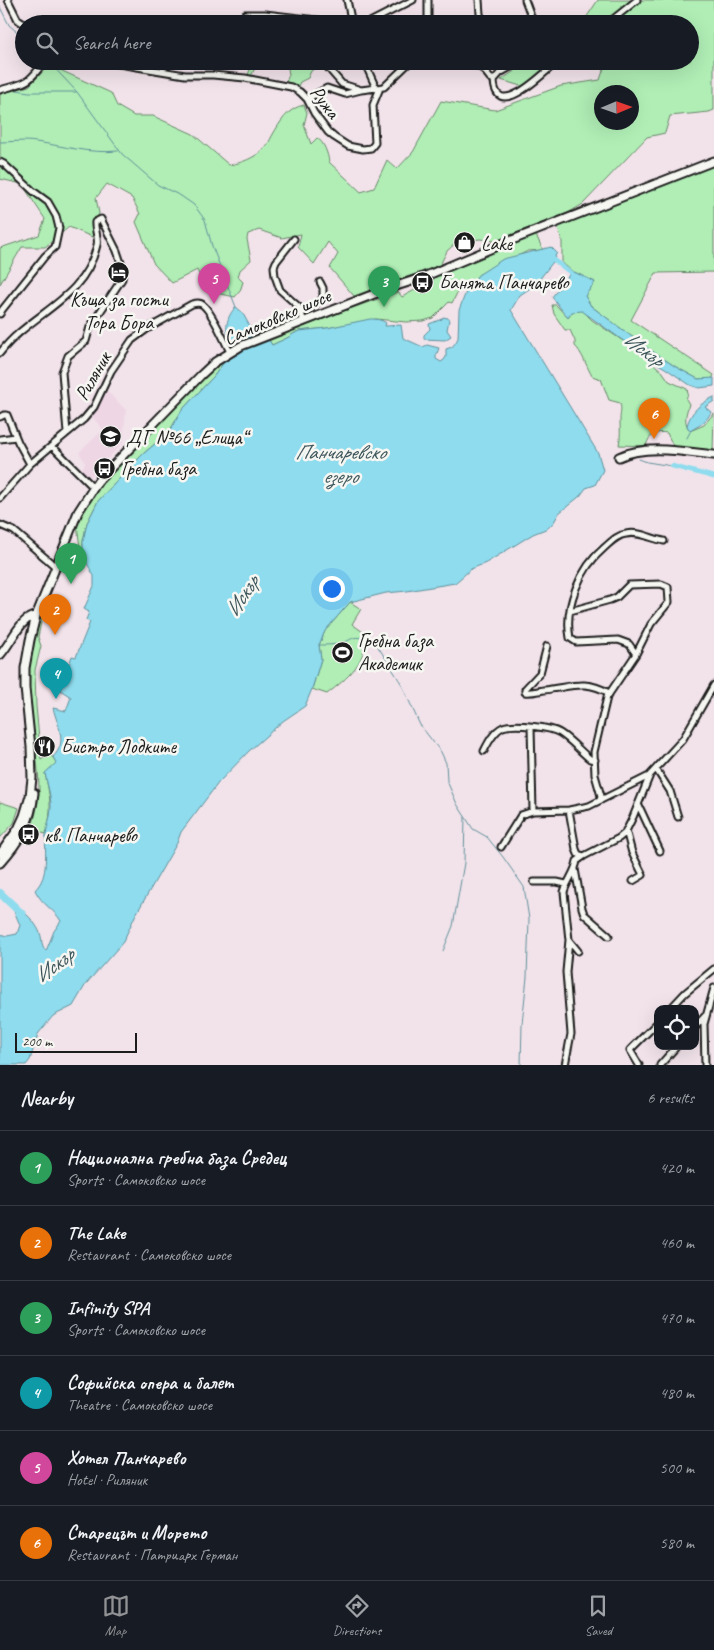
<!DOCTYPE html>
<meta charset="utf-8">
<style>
:root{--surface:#171b24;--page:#20242c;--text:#f1f3f6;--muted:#9ea1a6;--line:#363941;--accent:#919294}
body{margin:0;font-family:Caveat,sans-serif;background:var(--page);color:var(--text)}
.controls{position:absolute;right:15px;bottom:15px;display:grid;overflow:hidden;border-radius:10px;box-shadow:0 5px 20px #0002}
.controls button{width:45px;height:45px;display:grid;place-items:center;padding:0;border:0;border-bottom:1px solid var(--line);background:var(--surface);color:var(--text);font:25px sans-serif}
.compass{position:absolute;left:594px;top:85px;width:45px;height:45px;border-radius:50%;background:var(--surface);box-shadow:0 5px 20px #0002;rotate:88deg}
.scale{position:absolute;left:15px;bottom:12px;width:122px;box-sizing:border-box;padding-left:5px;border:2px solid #1c1c1c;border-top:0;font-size:14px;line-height:18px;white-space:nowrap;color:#1c1c1c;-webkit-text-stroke:4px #f6f6f2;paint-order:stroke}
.you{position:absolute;left:331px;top:588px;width:18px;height:18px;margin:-12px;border:4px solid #fff;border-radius:50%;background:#1a73e8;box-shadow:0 0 0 8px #1a73e833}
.badge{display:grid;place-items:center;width:32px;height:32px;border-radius:50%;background:var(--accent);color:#fff;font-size:16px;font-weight:700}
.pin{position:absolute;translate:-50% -41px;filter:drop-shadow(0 1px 2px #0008)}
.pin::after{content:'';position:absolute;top:26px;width:18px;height:15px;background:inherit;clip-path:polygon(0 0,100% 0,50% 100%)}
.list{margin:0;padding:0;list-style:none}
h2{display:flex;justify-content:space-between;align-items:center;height:65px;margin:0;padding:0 20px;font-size:21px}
h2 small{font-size:16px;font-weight:400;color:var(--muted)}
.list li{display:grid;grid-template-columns:32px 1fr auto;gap:15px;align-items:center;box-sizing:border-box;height:75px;padding:0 20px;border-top:1px solid var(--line)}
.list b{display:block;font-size:19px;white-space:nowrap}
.list p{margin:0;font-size:16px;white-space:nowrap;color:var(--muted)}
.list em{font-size:16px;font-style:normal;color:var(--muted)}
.icon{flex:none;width:28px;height:28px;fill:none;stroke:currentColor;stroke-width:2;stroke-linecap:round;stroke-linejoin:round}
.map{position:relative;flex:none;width:714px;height:1065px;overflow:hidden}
.search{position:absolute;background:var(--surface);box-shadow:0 5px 20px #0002;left:15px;right:15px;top:15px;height:55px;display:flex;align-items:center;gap:12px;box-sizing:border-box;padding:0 18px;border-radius:28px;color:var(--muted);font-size:19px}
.sheet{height:515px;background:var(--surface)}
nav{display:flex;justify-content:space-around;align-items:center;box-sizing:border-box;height:70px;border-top:1px solid var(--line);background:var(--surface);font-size:14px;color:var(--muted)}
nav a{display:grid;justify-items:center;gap:2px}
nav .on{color:var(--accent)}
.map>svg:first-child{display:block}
.built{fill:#efd6e5}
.green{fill:#b0eeb5;stroke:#668568;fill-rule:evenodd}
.water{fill:#8edcee;stroke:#608f9a}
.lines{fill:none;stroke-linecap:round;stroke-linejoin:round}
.stream{stroke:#608f9a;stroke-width:1}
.canal{stroke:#8edcee;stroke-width:4.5}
.river{stroke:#8edcee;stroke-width:8}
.street-casing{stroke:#1c1c1c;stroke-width:9}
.secondary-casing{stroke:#1c1c1c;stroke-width:11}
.street{stroke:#f6f6f2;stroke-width:5}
.secondary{stroke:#f6f6f2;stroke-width:7}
.labels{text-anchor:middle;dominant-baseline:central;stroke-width:5;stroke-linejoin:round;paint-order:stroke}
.street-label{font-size:20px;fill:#1c1c1c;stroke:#f6f6f2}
.poi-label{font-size:20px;fill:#1c1c1c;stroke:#f6f6f2;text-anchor:start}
.water-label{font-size:21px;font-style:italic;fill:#3e565b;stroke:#f6f6f2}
</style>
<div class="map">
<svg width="714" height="1065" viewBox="0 0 714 1065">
<rect width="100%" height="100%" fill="#f2e3ea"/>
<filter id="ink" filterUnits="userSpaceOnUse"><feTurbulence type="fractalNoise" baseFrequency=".02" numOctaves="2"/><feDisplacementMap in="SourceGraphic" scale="10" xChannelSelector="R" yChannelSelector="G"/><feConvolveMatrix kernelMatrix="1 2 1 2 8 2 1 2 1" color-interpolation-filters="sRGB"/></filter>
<g filter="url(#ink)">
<path class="built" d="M105 389 126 410 123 443 89 478 81 471 85 463 79 452 103 430 90 414Z"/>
<path class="green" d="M598 0H714V110L709 112 670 116 665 133 647 137 583 204 568 213 495 241 480 239 457 242 447 251 440 265 354 296 330 268 338 254 328 242 314 264 298 247 301 234 282 238 259 230 248 234 247 239 251 260 240 270 238 277 243 282 240 291 235 297 207 291 197 270 172 283 154 264 136 222 140 214 132 198 107 184 96 198 99 213 92 237 69 227 45 247H22L0 284V248L39 235 45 219 22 184 0 179V94L29 86 49 65 111 93 117 106 134 116H153L193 134 229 165C242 163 254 158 264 149 267 146 270 140 272 136 280 122 288 108 304 105L307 113 304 125 311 144 317 138C324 142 328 154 329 162L361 192 374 188 387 160 397 169 413 152 441 101 495 110 561 86 600 80 604 68 616 61H690V24H627L618 11 601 24H582ZM602 92H632V122H602Z
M253 61H269L268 65 255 68 251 76 248 75Z
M287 61H320L322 63 311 71 308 78 300 82 297 88 285 84 289 75Z
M529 61H555L524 87 501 80Z
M714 164V272L656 273 631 320 714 375 712 379H698L676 367 643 345 591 306 585 296 595 282 572 271 562 263V240L557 225Z
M536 235 543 250 528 251 478 275 466 292 459 289 452 303 449 302 433 318 423 321 406 322 376 319 327 328 299 331 293 334 289 337 272 345 269 340 309 323 398 292 402 297 433 280 439 274 460 264Z
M580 302 585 313 592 320 638 351 662 371 669 381 687 389 688 394 686 399 689 404C686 414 683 422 690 431L704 425 714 413 713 451 674 448 667 433C657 431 649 434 646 446L619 445C621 435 620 429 620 420 620 413 622 410 620 403L609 400 601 379 592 376C587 367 581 351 575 346V341L570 330H565L554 314 552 305H556L568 318Z
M224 362 214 376 182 410 169 432 143 454 98 501 87 523 83 541V556L81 555 77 525 93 495 108 477 143 443 200 378Z
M350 602 361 609 352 624 363 632C371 660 346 679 327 694L312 689 321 659 319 645 325 631Z
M41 612 42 618 38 637 41 646 35 670 36 706 41 760 50 754 57 763 45 773C50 798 53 808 46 834L31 830C35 817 39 803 39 789 39 757 29 726 28 694 27 665 33 639 41 612Z
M0 802 19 808 14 823 0 838Z"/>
<path class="water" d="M551 247 557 253 555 256 556 258 535 285 520 295 511 310 598 453 603 470 595 485 586 488 580 496 559 513 554 522 548 528 533 534 486 563 471 569 455 583 407 591 386 593 350 602 325 631 319 645 321 659 312 689 305 706 283 721 249 751 219 782 181 832 177 843 135 916 123 942 86 984 73 1006 53 1016 38 1034 30 1060 26 1065H0V934L7 936 17 934 20 925 14 911 16 907C25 911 36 923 40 933 43 941 40 943 46 951L54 931 61 921C54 909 42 905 35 890 50 875 44 853 46 834 47 825 51 817 51 807 51 796 47 784 45 773L56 763 53 757C68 742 58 727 53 708L66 711 71 697 60 690 72 656 76 657 90 622 86 620 89 612 84 609 94 586V576L83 556V541L87 523 98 501 143 454 169 432 182 410 214 376 224 362 241 352 244 340 242 338 233 341C222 333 227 315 236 307L242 312 253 332 252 336 256 345 269 340 272 345 289 337 293 334 299 331 327 328 370 319C375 319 381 319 386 323L385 326H387L401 325 403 338 423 347 427 345 439 348 436 356V359L441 362 444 360 446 357V349L452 347 456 342 458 338 459 310 466 292 478 275 503 259Z
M572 271 595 282 585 296 591 306 643 345 676 367 698 379 714 378V386L699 388 690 385 665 368 643 355 582 311 572 312 568 318 552 297Z
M443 317 448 318 449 320 447 330 451 336 445 340 424 339V335L430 329 429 324 442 319Z
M714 397V401L705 407 711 412C707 422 698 426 690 431L687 426C690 412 701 403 714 397Z"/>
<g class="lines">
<path class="stream" d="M0 7 9 25 24 38
M48 61 77 92 122 154 158 185 181 196 194 205 205 220 212 246 236 307
M11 89 29 92H76
M0 142C11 142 25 140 36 142 63 146 90 154 118 151
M687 438 690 432
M639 459 647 462 672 466
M365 639 377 645 401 683 420 725 441 752 446 763 447 781 457 804 473 829 487 837 503 857 524 887 529 919 527 977 522 1024 521 1065
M319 645C327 645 337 645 345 642 352 639 354 636 361 638
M443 951 453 926 464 863 465 817"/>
<path class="canal" d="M555 261 571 273 573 278
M672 466 714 477"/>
<path class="river" d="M0 893 22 914"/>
<defs>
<path id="street" d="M8 0 18 20 24 24
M347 0 352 24
M428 0V24
M479 0 480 14 484 24
M525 0 534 24
M245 14H265L351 24
M366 24 413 0
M607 24 637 0
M101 61 185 75H213L245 78 291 87 300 92 307 99 314 113 328 132 334 137 348 146 363 149 371 148 375 143 373 105 380 88
M322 61 342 84 361 90 384 87 411 61
M364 61 376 88
M467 61 483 69 490 78 494 80
M494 80C495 124 547 70 558 61
M494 80 500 73 521 61
M0 90C27 82 27 85 45 61
M307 99 327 88 345 94 361 90
M0 162 4 164 33 191 48 202 56 216 59 228 55 247 45 256 2 310 0 314
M294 239 276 262 274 267 275 276 280 290 299 307 304 322
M301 314 323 299V288L320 282
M0 353C31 312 84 301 97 245 99 237 94 230 95 222L101 219 117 251 123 269 122 279 90 327 86 341 68 356 62 372 67 433
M0 417 4 415H7L18 442 30 464
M0 439 16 437
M52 446 93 487
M0 498 30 464 84 419 94 407 111 371 132 340 147 329 192 304C196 303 200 302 203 305 212 312 224 340 230 352
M0 525 14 531 56 567
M570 611 610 600 617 597 629 585 661 584 668 587 669 602 651 624 636 654 607 697 594 752 595 775 601 796 600 800
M547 646 540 673 525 689V692C531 693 538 691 544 690 571 687 585 679 609 693
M636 654 629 644 618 640 576 642 570 638C564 607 580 568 604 548 611 542 617 535 626 534 639 531 652 539 664 541
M531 727 533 811
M484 751C488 743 494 731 503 727 514 723 551 727 560 733 571 740 580 751 590 759L595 760
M656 769 670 791 678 817
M638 804 660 851
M569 810 576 849 578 854 584 856
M626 830 632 853 643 875 633 881
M501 847 521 815 533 811 569 810 589 806 649 776
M575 869 582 908 584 914 609 936
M534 882H557L566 884
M578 951 569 940 564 892C567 881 575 873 577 861L584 856 619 838 625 833 633 817 650 775 683 739 714 685
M670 1009 685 993 714 969
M695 1027 705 1016
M565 1065 571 1034 566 972 569 940
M639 1065 630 1050 658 1022
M660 1065 677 1046
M705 1065 704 1024 714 988"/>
<path id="secondary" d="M619 457C646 444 685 452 714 455
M0 655C10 645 21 616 36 616
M0 854 18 829 24 816 30 796 32 778 31 747 25 688V668L30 640 36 616 78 512 98 481 201 375 215 362 241 346 387 289 421 278 502 244 714 161
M0 863C19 842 31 823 34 793"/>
</defs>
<use href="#street" class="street-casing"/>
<use href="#secondary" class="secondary-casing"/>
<use href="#street" class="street"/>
<use href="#secondary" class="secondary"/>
</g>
</g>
<defs>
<symbol id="shop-disc" viewBox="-11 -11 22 22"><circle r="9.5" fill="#1c1c1c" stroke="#f6f6f2"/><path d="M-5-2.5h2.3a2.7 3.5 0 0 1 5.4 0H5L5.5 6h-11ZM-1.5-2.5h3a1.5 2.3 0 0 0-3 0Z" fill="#fff"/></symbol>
<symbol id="hotel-disc" viewBox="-11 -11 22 22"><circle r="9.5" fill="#1c1c1c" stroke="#f6f6f2"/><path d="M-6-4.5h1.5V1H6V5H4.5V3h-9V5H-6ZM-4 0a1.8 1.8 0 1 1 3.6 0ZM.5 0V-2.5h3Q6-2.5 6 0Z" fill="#fff"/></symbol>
<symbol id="bus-disc" viewBox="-11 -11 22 22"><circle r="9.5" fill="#1c1c1c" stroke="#f6f6f2"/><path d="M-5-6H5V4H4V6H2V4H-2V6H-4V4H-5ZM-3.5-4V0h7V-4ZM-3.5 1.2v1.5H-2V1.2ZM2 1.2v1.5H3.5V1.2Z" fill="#fff"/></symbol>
<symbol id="school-disc" viewBox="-11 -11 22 22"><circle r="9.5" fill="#1c1c1c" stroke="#f6f6f2"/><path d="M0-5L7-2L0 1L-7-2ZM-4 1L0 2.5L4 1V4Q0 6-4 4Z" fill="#fff"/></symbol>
<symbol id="stadium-disc" viewBox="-11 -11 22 22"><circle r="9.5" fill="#1c1c1c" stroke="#f6f6f2"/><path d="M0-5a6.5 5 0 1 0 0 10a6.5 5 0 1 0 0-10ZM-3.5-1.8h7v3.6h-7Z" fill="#fff"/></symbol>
<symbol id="restaurant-disc" viewBox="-11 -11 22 22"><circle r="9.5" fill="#1c1c1c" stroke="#f6f6f2"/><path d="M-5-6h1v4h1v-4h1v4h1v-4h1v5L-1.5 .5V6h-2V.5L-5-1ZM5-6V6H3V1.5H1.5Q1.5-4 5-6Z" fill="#fff"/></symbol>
</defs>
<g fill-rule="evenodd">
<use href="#shop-disc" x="452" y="230" width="25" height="25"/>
<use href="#hotel-disc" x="106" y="260" width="25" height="25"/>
<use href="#bus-disc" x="410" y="270" width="25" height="25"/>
<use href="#school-disc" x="98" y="424" width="25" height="25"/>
<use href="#bus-disc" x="92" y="456" width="25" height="25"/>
<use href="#stadium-disc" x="330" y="640" width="25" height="25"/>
<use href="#restaurant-disc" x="32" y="734" width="25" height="25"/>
<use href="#bus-disc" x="16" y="822" width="25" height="25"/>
</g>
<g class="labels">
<g class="street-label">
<text transform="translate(325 102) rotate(53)">Ружа</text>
<text transform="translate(277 317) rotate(-23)">Самоковско шосе</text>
<text transform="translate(93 376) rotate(-60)">Риляник</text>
</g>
<g class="poi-label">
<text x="481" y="243">Lake</text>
<text x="439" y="282">Банята Панчарево</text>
<text x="119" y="299" text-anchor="middle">Къща за гости<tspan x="119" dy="23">Тора Бора</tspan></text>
<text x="126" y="437">ДГ №66 „Елица“</text>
<text x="121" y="468">Гребна база</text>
<text x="358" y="640">Гребна база<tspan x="358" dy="23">Академик</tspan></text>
<text x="61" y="746">Бистро Лодките</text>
<text x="44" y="835">кв. Панчарево</text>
</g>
<g class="water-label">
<text transform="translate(644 349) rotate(36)">Искър</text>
<text x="340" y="452">Панчаревско<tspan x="340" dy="24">езеро</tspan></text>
<text transform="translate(242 596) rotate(-57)">Искър</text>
<text transform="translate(54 965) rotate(-37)">Искър</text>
</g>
</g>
</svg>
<div class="controls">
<button><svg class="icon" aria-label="locate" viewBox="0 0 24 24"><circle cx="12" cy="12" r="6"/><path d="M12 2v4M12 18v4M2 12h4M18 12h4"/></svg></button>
</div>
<svg class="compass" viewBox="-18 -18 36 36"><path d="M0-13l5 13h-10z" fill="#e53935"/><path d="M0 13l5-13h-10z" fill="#9ea1a6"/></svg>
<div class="scale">200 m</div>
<div class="you"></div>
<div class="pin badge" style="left:71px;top:584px;background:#2e9e5b">1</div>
<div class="pin badge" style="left:55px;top:635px;background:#e8710a">2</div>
<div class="pin badge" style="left:384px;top:307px;background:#2e9e5b">3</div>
<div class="pin badge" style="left:56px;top:699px;background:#0f9aa8">4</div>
<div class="pin badge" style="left:214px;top:304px;background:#d1479c">5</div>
<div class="pin badge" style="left:654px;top:439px;background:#e8710a">6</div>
<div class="search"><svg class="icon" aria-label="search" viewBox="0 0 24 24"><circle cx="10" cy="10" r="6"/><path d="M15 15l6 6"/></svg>Search here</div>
</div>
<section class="sheet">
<h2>Nearby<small>6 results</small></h2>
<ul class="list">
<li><span class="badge" style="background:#2e9e5b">1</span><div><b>Национална гребна база Средец</b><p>Sports · Самоковско шосе</p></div><em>420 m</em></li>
<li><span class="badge" style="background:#e8710a">2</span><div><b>The Lake</b><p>Restaurant · Самоковско шосе</p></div><em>460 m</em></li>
<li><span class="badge" style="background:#2e9e5b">3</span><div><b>Infinity SPA</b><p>Sports · Самоковско шосе</p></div><em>470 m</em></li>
<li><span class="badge" style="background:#0f9aa8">4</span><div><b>Софийска опера и балет</b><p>Theatre · Самоковско шосе</p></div><em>480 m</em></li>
<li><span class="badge" style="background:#d1479c">5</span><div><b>Хотел Панчарево</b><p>Hotel · Риляник</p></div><em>500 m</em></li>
<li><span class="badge" style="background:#e8710a">6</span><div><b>Старецът и Морето</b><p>Restaurant · Патриарх Герман</p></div><em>580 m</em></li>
</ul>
</section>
<nav>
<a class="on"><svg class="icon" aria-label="map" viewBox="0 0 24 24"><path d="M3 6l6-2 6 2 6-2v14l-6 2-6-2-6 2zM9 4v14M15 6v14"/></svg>Map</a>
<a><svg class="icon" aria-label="directions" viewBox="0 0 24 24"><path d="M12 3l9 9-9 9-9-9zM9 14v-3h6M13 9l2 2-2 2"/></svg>Directions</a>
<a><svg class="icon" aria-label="saved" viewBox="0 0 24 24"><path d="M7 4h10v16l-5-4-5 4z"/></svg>Saved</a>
</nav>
